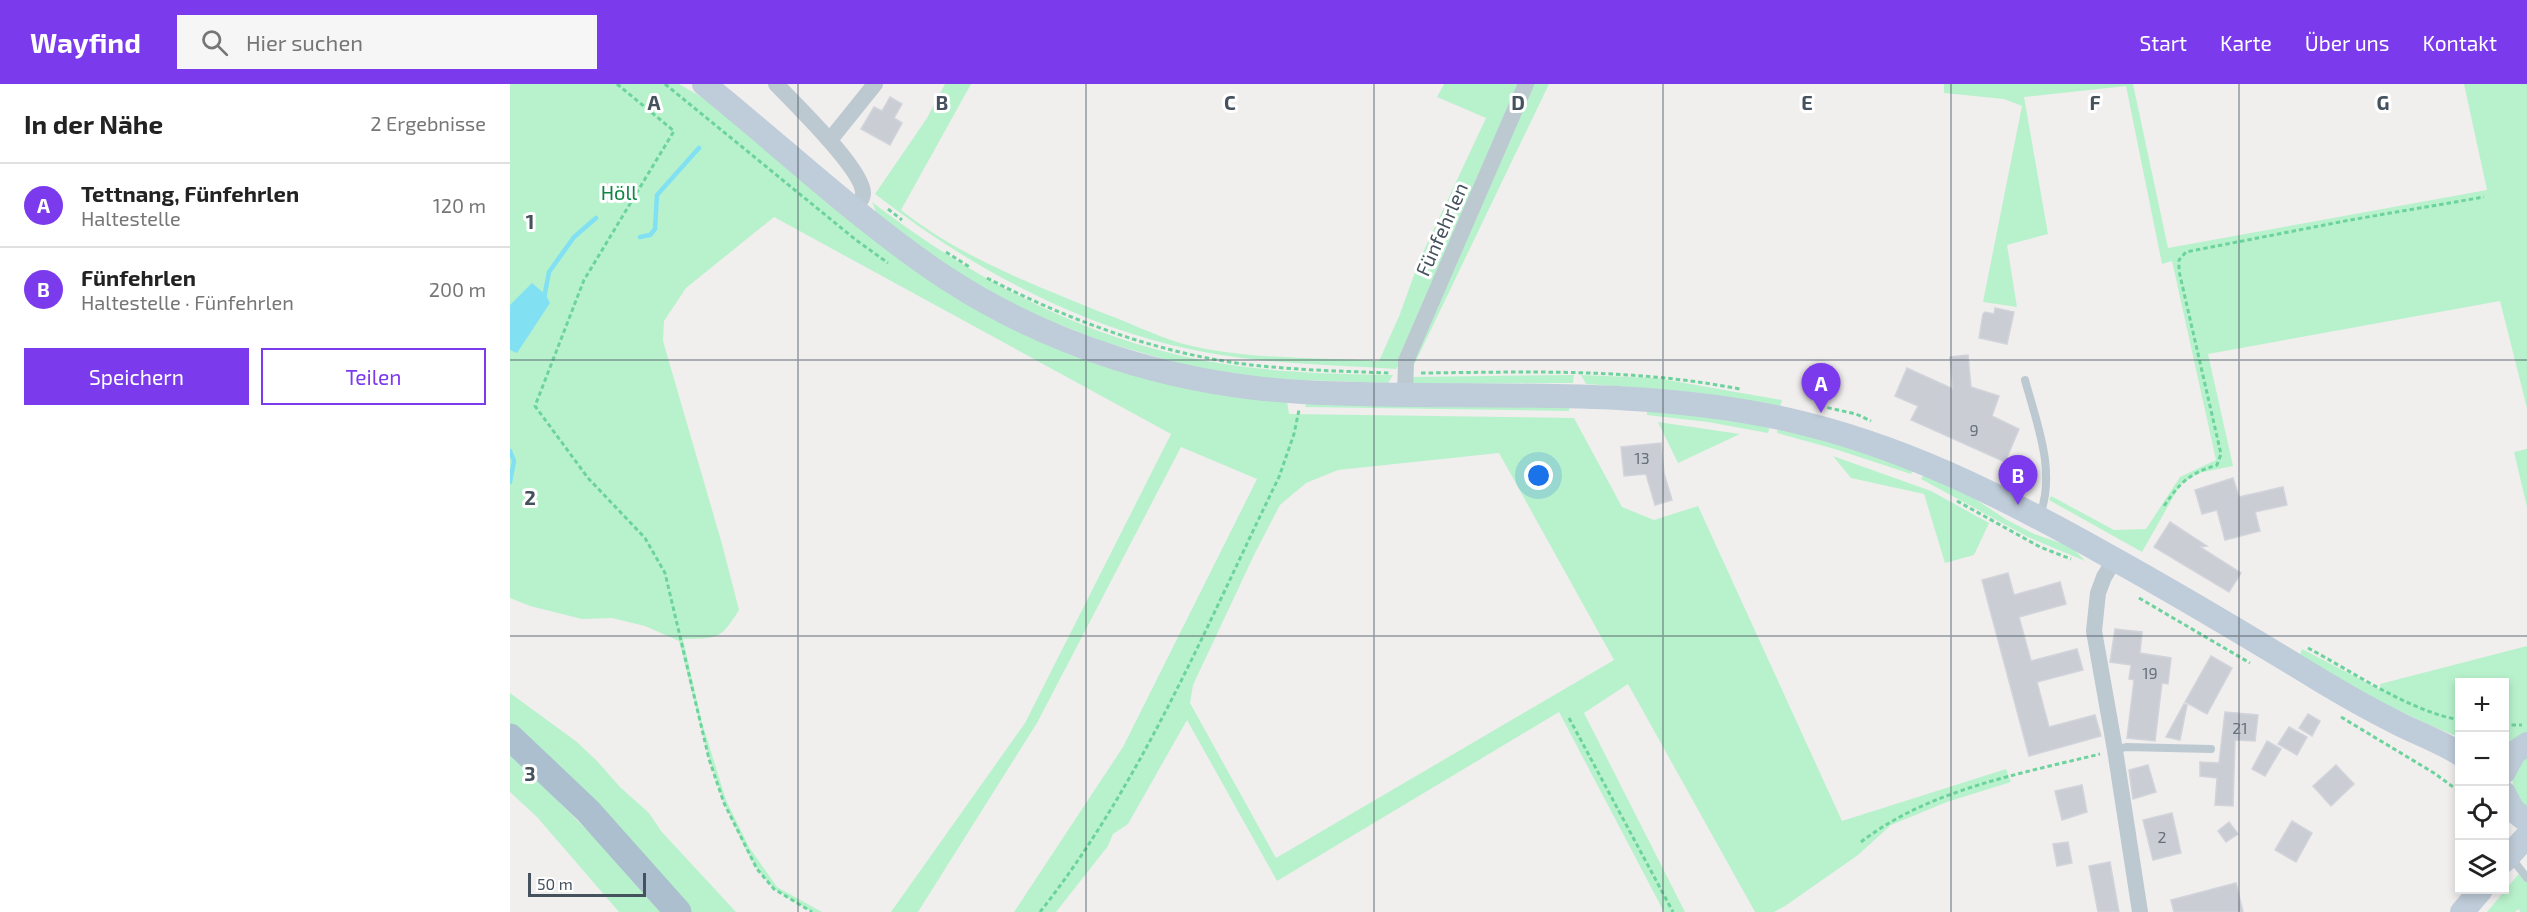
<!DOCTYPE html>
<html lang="de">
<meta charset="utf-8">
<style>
:root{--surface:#fff;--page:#f6f6f6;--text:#222;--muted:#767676;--line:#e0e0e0;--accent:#7c3aed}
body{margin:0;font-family:"Exo 2",sans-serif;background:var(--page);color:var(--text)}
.controls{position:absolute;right:18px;bottom:18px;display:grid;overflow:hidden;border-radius:0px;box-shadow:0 3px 9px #0003}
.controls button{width:54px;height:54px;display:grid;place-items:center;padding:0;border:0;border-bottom:2px solid var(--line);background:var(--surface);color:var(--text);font:30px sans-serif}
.scale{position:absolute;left:18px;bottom:15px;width:118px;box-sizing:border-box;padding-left:6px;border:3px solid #45525d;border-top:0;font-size:16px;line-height:21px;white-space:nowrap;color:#45525d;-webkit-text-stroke:4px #fff;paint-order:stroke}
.you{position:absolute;left:1029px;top:392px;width:21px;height:21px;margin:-15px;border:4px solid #fff;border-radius:50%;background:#1a73e8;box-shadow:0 0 0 9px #1a73e833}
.badge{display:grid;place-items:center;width:39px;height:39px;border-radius:50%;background:var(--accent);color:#fff;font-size:20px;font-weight:700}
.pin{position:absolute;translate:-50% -50px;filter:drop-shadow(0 2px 3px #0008)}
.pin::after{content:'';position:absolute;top:32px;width:21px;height:18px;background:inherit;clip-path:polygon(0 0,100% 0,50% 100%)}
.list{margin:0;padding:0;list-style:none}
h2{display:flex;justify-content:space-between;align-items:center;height:78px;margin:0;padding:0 24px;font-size:26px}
h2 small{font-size:20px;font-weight:400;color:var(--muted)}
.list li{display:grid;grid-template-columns:39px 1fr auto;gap:18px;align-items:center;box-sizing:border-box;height:84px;padding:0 24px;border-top:2px solid var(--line)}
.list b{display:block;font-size:22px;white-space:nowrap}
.list p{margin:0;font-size:20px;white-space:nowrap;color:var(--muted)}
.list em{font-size:20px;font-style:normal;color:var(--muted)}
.actions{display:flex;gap:12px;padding:18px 24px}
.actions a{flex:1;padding:14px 0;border:2px solid var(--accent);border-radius:0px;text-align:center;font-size:21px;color:var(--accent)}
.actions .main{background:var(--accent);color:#fff}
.icon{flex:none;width:33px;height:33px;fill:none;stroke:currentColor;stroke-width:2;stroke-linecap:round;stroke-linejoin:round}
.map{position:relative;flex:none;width:2017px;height:828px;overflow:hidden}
header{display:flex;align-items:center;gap:36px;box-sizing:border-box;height:84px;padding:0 30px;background:var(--accent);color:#fff}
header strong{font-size:28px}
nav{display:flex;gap:33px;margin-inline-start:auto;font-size:21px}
.search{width:420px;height:54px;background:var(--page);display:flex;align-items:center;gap:15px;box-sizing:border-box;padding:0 21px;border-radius:0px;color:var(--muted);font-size:22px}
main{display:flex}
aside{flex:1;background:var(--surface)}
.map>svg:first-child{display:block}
.green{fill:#b8f2cc;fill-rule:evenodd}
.water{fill:#82e0f3}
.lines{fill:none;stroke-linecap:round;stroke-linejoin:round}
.stream{stroke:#82e0f3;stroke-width:4.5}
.building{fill:#cacdd3;stroke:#d1d4da;stroke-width:1.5}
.path{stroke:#6dd39d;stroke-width:3;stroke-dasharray:4.5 3;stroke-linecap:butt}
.service{stroke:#bdc9d1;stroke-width:8}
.minor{stroke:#bdc9d1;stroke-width:16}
.secondary{stroke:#bfccd9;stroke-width:24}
.primary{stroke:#abbfcf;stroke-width:27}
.grid{fill:none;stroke:#45525d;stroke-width:1.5;stroke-opacity:0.55}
.labels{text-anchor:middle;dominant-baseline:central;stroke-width:6;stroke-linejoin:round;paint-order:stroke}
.number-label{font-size:16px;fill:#66717a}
.park-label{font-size:20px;fill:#0f8445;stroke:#fff}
.street-label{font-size:20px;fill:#45525d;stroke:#fff}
.grid-label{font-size:20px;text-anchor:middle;font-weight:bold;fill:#45525d;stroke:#fff;stroke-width:6;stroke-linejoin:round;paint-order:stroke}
</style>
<header>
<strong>Wayfind</strong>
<div class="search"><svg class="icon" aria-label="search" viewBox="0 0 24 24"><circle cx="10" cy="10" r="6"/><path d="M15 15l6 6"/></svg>Hier suchen</div>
<nav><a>Start</a><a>Karte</a><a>Über uns</a><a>Kontakt</a></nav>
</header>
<main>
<aside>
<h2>In der Nähe<small>2 Ergebnisse</small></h2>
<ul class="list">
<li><span class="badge">A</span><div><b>Tettnang, Fünfehrlen</b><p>Haltestelle</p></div><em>120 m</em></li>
<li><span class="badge">B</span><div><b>Fünfehrlen</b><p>Haltestelle · Fünfehrlen</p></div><em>200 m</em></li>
</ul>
<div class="actions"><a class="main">Speichern</a><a>Teilen</a></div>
</aside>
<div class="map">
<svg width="2017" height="828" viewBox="0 0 2017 828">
<rect width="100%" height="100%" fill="#f1eeee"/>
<path class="green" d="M0 0H169L219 29 468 225 777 317 779 330 1064 334 1112 423 1144 436 1188 422 1332 737 1496 685 1501 698 1437 718 1381 741 1348 771 1275 822 1264 828H1245L1118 600 1074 629 1175 828H1154L1049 628 767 797 677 636 618 740 603 750 598 762 546 828H504L613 663 747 395 671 363 527 639 408 828H381L515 639 661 350 264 133 176 204 154 237 153 257 212 460 229 526C210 557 207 554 173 555L191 635 216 716 239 763 267 803 312 828H302L264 805 247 785 235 764 214 719 199 675 169 557 135 542 102 534 72 535 20 522 0 514ZM989 369 1104 576 766 774 680 619 683 601 745 469 770 421 796 399 828 386Z
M435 0H461L391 126C450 173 524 201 593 229 618 238 644 251 670 259 733 276 804 273 869 277L890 230 909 177 976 34 927 13 934 0H1039L902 285 888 282 886 285C824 281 760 280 699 269 576 247 463 186 365 110L417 34Z
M1434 0H1623L1658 164 1977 106 1954 0H2017V324L1990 217 1698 270 1723 382 1688 389 1670 401 1632 468 1539 416 1541 412 1604 446 1636 445 1670 393 1706 376 1662 177 1652 180 1616 2 1514 13 1538 150 1497 161 1507 223 1473 218 1512 22 1494 15 1434 9Z
M362 118C471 201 591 264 728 282 779 289 831 290 883 291L878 299 762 295 682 283 591 257 515 227 452 193 367 130Z
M1064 291 1063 299 902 300 901 293Z
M1071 291 1146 294 1272 316 1270 323 1158 306 1076 300Z
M797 317 1059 319V327L795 323Z
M1137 325 1260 342 1258 349 1198 338 1137 331Z
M1148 338 1230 350 1168 379Z
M1268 343 1329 360 1404 385 1401 390 1328 366 1267 349Z
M2017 365V423L2004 368Z
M1323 372 1421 407 1479 439 1464 471 1435 479 1414 410 1341 394Z
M1414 390 1450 405 1497 436 1524 450 1562 463 1575 477 1518 453 1411 395Z
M2017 562V653L1995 662 1994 598H1950L1949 653C1894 632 1841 603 1790 571L1792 565 1871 606 1870 600Z
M0 609 67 658 87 677 110 703 139 729 151 747 226 828H178L93 731 0 639Z
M0 669 87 756 150 828H109L27 733 0 708Z
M2017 673V727C2003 705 1993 694 2017 673Z
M2012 786 2017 793V828H2010L2009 825 2005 828H1977Z"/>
<path class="water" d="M22 199 36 211 40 219 7 269 0 266V221Z"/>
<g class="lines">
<path class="stream" d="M130 153 140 151 145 145 147 111 189 64
M34 214 39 188 64 153 86 134
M0 367 4 377 0 398"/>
</g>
<path class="building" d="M380 13 392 20 384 34 392 39 380 61 351 45 364 23 372 27Z
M1485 224 1504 228 1497 260 1469 254 1473 230 1475 228 1484 230Z
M1458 271 1461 303 1489 312 1482 332 1509 345 1495 378 1401 336 1408 322 1385 312 1397 284 1443 305 1440 273Z
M1151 359 1154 389 1162 416 1145 421 1136 390 1114 392 1111 363Z
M1723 394 1729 413 1773 403 1777 421 1745 428 1750 447 1715 456 1707 426 1692 430 1685 406Z
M1660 438 1697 462 1690 463 1731 489 1719 508 1644 463Z
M1498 489 1504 511 1550 498 1556 520 1509 533 1521 577 1567 565 1573 586 1527 598 1539 643 1585 631 1591 652 1519 672 1472 496Z
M1605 545 1632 548 1630 569 1661 574 1658 600 1652 599 1645 657 1617 654 1624 596 1619 595 1621 581 1600 578Z
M1701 572 1722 584 1697 630 1675 618Z
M1674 620 1677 621 1670 656 1656 653Z
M1715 628 1748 631 1745 657 1725 656 1723 722 1705 721 1707 694 1690 692V678L1709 679Z
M1798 630 1810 637 1802 652 1789 644Z
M1779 643 1797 653 1787 671 1768 660Z
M1757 657 1771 665 1755 692 1742 685Z
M1638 681 1646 708 1623 715 1619 686Z
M1826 681 1844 700 1821 722 1803 702Z
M1572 701 1577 728 1552 736 1545 707Z
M1662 729 1671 769 1643 776 1633 736Z
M1782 737 1802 749 1786 778 1765 766Z
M1719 738 1728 750 1716 758 1708 747Z
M1558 758 1562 779 1547 782 1543 760Z
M1600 778 1609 828H1588L1579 782Z
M1726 799 1733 828H1664L1661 816Z"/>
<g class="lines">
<path class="path" d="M107 0 164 47 74 196 25 322 78 394 135 454 155 489 199 675 214 719 247 785 264 805 302 828
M155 0 346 156 378 179
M378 125 392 136
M436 168 461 184
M477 194C554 234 639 266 726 279 777 286 829 287 880 289
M911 289C1020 288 1122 284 1230 305
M1310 322 1346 330 1361 337
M1447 417 1530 463 1561 475
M1654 422C1671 397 1679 390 1707 381L1711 370 1669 187V176L1676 168 1840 136 1974 113
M1629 514 1740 579
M1798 564C1843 588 1899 627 1950 636
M1831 633 1924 689 1950 708
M1059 634 1163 828
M1994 641H2012
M1351 758C1418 706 1509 690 1590 670
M530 828C632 699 697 540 769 393L784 350 789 326"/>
<path class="service" d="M1515 296C1527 340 1547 389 1529 433
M1605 666 1616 663 1701 665
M2000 772 2017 794"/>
<path class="minor" d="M266 0C284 19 353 85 353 109 353 116 347 120 343 124
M320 56 365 0
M895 310 896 277 1016 0
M1605 475 1594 493 1588 509 1584 547 1605 666 1630 828"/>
<path class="secondary" d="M194 0C275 65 350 137 436 194 542 263 666 301 792 308 954 317 1115 300 1275 335 1392 361 1492 412 1595 470 1669 511 1741 554 1813 598 1838 613 1863 627 1889 640 1909 650 1931 658 1950 670
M1994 688 2004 669 2017 660
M1994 709 2003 726 2017 737
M1994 777 2017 752
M1952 828 1971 806"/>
<path class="primary" d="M0 653 78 727 168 828"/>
</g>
<path class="grid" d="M288 0V828M576 0V828M864 0V828M1153 0V828M1441 0V828M1729 0V828M0 276H2017M0 552H2017"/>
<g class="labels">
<g class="number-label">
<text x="1464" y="345">9</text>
<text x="1132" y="373">13</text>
<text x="1640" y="588">19</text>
<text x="1730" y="643">21</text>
<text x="1652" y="752">2</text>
</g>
<g class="park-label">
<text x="109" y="108">Höll</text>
</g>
<g class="street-label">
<text transform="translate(931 145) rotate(-66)">Fünfehrlen</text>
</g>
</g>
<g class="grid-label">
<text x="144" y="26">A</text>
<text x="432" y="26">B</text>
<text x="720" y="26">C</text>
<text x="1008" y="26">D</text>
<text x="1297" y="26">E</text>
<text x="1585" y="26">F</text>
<text x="1873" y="26">G</text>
<text x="20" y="145">1</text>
<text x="20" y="421">2</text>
<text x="20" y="697">3</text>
</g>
</svg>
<div class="controls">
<button>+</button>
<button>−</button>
<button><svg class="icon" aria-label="locate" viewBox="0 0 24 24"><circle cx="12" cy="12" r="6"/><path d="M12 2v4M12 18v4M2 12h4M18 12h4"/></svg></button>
<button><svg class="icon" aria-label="layers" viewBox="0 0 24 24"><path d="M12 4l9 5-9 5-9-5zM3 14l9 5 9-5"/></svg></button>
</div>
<div class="scale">50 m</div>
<div class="you"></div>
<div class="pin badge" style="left:1311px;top:329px">A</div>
<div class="pin badge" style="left:1508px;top:421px">B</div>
</div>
</main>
